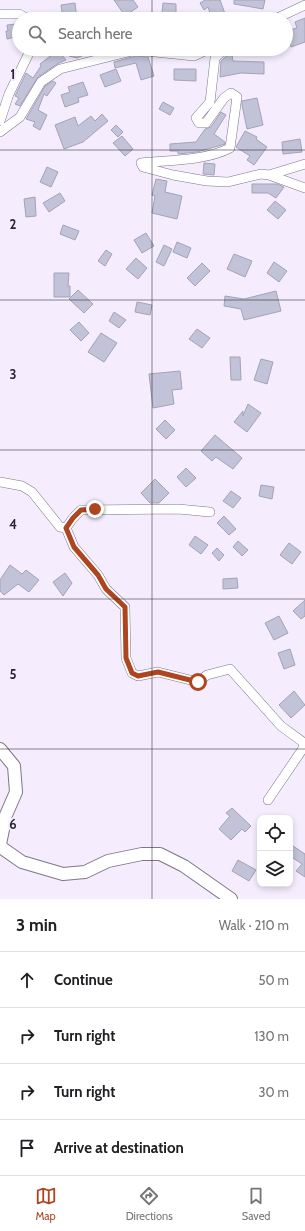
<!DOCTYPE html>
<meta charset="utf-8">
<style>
:root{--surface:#fff;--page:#f6f6f6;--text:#202124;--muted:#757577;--line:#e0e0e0;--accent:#ad4620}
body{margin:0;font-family:Cabin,sans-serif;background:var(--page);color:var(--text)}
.controls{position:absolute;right:12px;bottom:12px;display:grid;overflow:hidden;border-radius:8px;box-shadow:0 2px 6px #0003}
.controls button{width:36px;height:36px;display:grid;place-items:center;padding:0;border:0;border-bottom:1px solid var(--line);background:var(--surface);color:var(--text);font:20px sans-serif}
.stop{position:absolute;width:12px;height:12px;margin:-9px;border:3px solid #ad4620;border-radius:50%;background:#fff}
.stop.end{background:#ad4620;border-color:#fff;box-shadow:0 1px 4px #0008}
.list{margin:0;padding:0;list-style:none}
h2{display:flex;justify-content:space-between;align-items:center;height:52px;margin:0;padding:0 16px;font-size:17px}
h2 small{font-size:13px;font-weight:400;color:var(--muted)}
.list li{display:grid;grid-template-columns:26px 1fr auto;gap:12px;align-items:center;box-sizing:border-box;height:56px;padding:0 16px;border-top:1px solid var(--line)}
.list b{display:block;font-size:15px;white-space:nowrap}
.list em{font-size:13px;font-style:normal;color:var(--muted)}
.icon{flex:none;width:22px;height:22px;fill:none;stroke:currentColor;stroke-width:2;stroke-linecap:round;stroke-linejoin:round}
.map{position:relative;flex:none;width:305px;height:899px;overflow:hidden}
.search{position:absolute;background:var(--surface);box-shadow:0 2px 6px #0003;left:12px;right:12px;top:12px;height:44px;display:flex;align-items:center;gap:10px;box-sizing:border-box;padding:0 14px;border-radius:22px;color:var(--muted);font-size:15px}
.sheet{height:276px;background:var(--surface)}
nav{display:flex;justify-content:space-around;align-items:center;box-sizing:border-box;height:56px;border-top:1px solid var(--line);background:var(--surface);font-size:11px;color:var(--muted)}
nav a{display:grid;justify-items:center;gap:2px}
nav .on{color:var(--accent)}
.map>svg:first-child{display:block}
.building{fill:#c2c2d8;stroke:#a3a2b8}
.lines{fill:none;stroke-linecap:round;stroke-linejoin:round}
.street-casing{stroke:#7f7689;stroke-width:10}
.secondary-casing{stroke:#7f7689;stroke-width:14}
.street{stroke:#fff;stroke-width:9}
.secondary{stroke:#fff;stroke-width:12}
.route{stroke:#ad4620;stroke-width:5}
.grid{fill:none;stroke:#28242c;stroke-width:1;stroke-opacity:0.55}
.grid-label{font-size:13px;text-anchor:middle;font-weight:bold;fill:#28242c;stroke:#f5edfe;stroke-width:4;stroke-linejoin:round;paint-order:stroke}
</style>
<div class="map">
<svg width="305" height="899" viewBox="0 0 305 899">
<rect width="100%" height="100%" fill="#f5edfe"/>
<path class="building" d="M114 0H133L138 7 125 16Z
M205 0H220L227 19H212L208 7 204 10 200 3Z
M234 0H265L263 9 234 4Z
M75 3 77 19H63L61 5Z
M163 3 176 4V14L162 13Z
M305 18V42L291 47 286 31 297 28 295 22Z
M17 24V25H19V36L7 39 6 31H8L7 25Z
M70 49H98L77 58 69 56Z
M58 50 66 60 57 64 38 77 20 106 15 104 19 98 15 96 26 73 33 78 41 66 40 64Z
M232 55 233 61 264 62V74L241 73 220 77 221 61 226 56Z
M136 56 148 57 154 76 141 80 136 63 115 68 114 62Z
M116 69 121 81 105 87 100 75Z
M174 69H196V81L174 80Z
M53 81 56 83 47 96 44 94 38 110 47 115 40 130 33 126 35 122 26 119 45 86Z
M83 82 88 95 78 98 79 102 65 107 61 95 70 92 68 87Z
M257 98 263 125 247 129 242 105V101Z
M163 102 174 108 170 115 159 109Z
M221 112 226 115 214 134 225 142V144L197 152 178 154V151H170V144L196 142 205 129 211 127Z
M102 114 108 121 83 142 64 149 55 125 75 117 78 126 91 116 95 121Z
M116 125 123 132 118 137 111 130Z
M245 131 257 137 256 139 267 147 254 165 247 160 250 156 236 147Z
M122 136 133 149 125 156 113 143Z
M300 139 302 152 283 154 282 142Z
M204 163 215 164 214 175 203 174Z
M47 167 58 172 51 187 40 182Z
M156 179 167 181 165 192 182 196 177 219 152 213 155 196 152 195Z
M252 184H277L284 187 276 198 268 193H252Z
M60 193 65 201 49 212 43 203Z
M35 197 36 216 26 217 24 199Z
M275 201 286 210 278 219 267 210Z
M63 225 79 231 75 240 60 234Z
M146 233 154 246 142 253 134 240Z
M177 242 191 248 187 258 173 252Z
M164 245 172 249 164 266 156 262Z
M106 250 112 254 105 266 98 261Z
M234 254 252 261 245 277 227 269Z
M136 258 147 268 138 279 126 269Z
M274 262 287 271 279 282 267 273Z
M202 263 210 271 195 286 187 278Z
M54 273H69L68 286H70V297H54Z
M78 290 93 304 84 313 69 299Z
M276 291 281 311 244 320 241 309 224 306 225 296 244 299Z
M137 302 152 305 150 315 135 312Z
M114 312 126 320 119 328 109 321Z
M79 322 89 333 81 341 70 330Z
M197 329 210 338 202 348 189 339Z
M101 333 117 343 104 362 88 352Z
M230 357H240L241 380H231Z
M261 359 273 362 267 384 254 380Z
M180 371 182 389 172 390 174 404 153 408 149 374Z
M248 404 261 413 247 432 234 422 243 411V416Z
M165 420 175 430 166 439 156 429Z
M215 435 242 458 233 469 216 457 212 461 201 451Z
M186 468 196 478 186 487 177 477Z
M155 479 169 493 159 503H150L141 493Z
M261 485 274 487 272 499 259 496Z
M231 491 241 498 233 508 223 501Z
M224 516 236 529 229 535 217 523Z
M195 536 208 545 201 554 189 545Z
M238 541 248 550 242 556 233 547Z
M289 543 301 552 292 564 280 555Z
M217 548 224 555 219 561 212 553Z
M10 565 22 574 26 570 39 580 29 592 18 584 4 595 0 591V580Z
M65 573 72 583 63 596 53 582Z
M237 578 238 588 223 589V579Z
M305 600V616L301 619 293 611Z
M279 616 288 633 274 640 265 623Z
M290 649 295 665 284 669 278 653Z
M294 691 305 705 291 718 279 705Z
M232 808 251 826 245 832 242 829 231 840 219 829 230 816 226 813Z
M293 846 305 854V877L296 871 302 864 290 856V850Z
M238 860 256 870 249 881 232 871Z"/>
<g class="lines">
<defs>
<path id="street" d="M0 14H19L28 19
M275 19 305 5
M224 49 215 58 210 102 196 118 199 123H206L224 98 231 93 237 97 230 148C205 161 169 160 141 163L143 167 173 175 207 181 228 182 261 174 269 175 305 188
M0 121 9 94 29 53 33 49
M0 132 20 117 41 82 60 69 136 50 194 56 209 49
M269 175 305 164
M0 482 22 486 32 492 60 527 66 528 74 547 98 575 106 589 125 607 126 658 132 673 138 676 158 672 198 682 207 675 230 669 281 726 303 742 304 747 268 800
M66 528 73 518 81 510 178 509 210 512"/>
<path id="secondary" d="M0 749 14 766 16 792 6 815 0 844 2 848 22 862 63 874 85 872 108 861 142 854H160L184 866 231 899"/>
</defs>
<use href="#street" class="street-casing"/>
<use href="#secondary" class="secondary-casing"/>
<use href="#street" class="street"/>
<use href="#secondary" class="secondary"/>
</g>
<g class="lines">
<path class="route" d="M95 509 81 510 73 518 66 528 74 547 98 575 106 589 125 607 126 658 132 673 138 676 158 672 198 682"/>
</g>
<path class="grid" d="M152 0V19M152 49V899M0 150H305M0 300H305M0 450H305M0 599H305M0 749H305"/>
<g class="grid-label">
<text x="13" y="79">1</text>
<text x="13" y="229">2</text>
<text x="13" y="379">3</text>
<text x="13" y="529">4</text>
<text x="13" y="679">5</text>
<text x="13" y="829">6</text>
</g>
</svg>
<div class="controls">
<button><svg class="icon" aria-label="locate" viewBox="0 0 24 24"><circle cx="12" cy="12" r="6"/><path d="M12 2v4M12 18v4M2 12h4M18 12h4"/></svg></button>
<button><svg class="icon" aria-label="layers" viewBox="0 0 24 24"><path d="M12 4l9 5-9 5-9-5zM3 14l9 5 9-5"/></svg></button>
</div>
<div class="stop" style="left:198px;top:682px"></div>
<div class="stop end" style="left:95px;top:509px"></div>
<div class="search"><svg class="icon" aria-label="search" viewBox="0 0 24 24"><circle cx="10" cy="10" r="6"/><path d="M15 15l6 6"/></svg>Search here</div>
</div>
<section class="sheet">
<h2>3 min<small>Walk · 210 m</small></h2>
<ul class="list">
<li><svg class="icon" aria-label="ahead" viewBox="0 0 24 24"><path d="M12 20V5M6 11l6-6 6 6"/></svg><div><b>Continue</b></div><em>50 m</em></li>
<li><svg class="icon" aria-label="right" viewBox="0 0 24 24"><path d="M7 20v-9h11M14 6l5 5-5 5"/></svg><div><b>Turn right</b></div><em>130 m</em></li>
<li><svg class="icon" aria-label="right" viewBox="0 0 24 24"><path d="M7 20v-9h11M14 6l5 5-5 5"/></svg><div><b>Turn right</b></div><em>30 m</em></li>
<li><svg class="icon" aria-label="arrive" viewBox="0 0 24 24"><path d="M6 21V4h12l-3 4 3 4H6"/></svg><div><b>Arrive at destination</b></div></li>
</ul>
</section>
<nav>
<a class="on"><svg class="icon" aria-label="map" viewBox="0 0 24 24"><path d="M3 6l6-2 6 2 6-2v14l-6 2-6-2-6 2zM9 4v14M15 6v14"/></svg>Map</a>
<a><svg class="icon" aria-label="directions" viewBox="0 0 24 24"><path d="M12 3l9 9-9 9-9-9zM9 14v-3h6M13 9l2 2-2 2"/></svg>Directions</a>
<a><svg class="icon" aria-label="saved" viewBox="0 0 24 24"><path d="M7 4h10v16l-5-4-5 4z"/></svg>Saved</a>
</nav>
